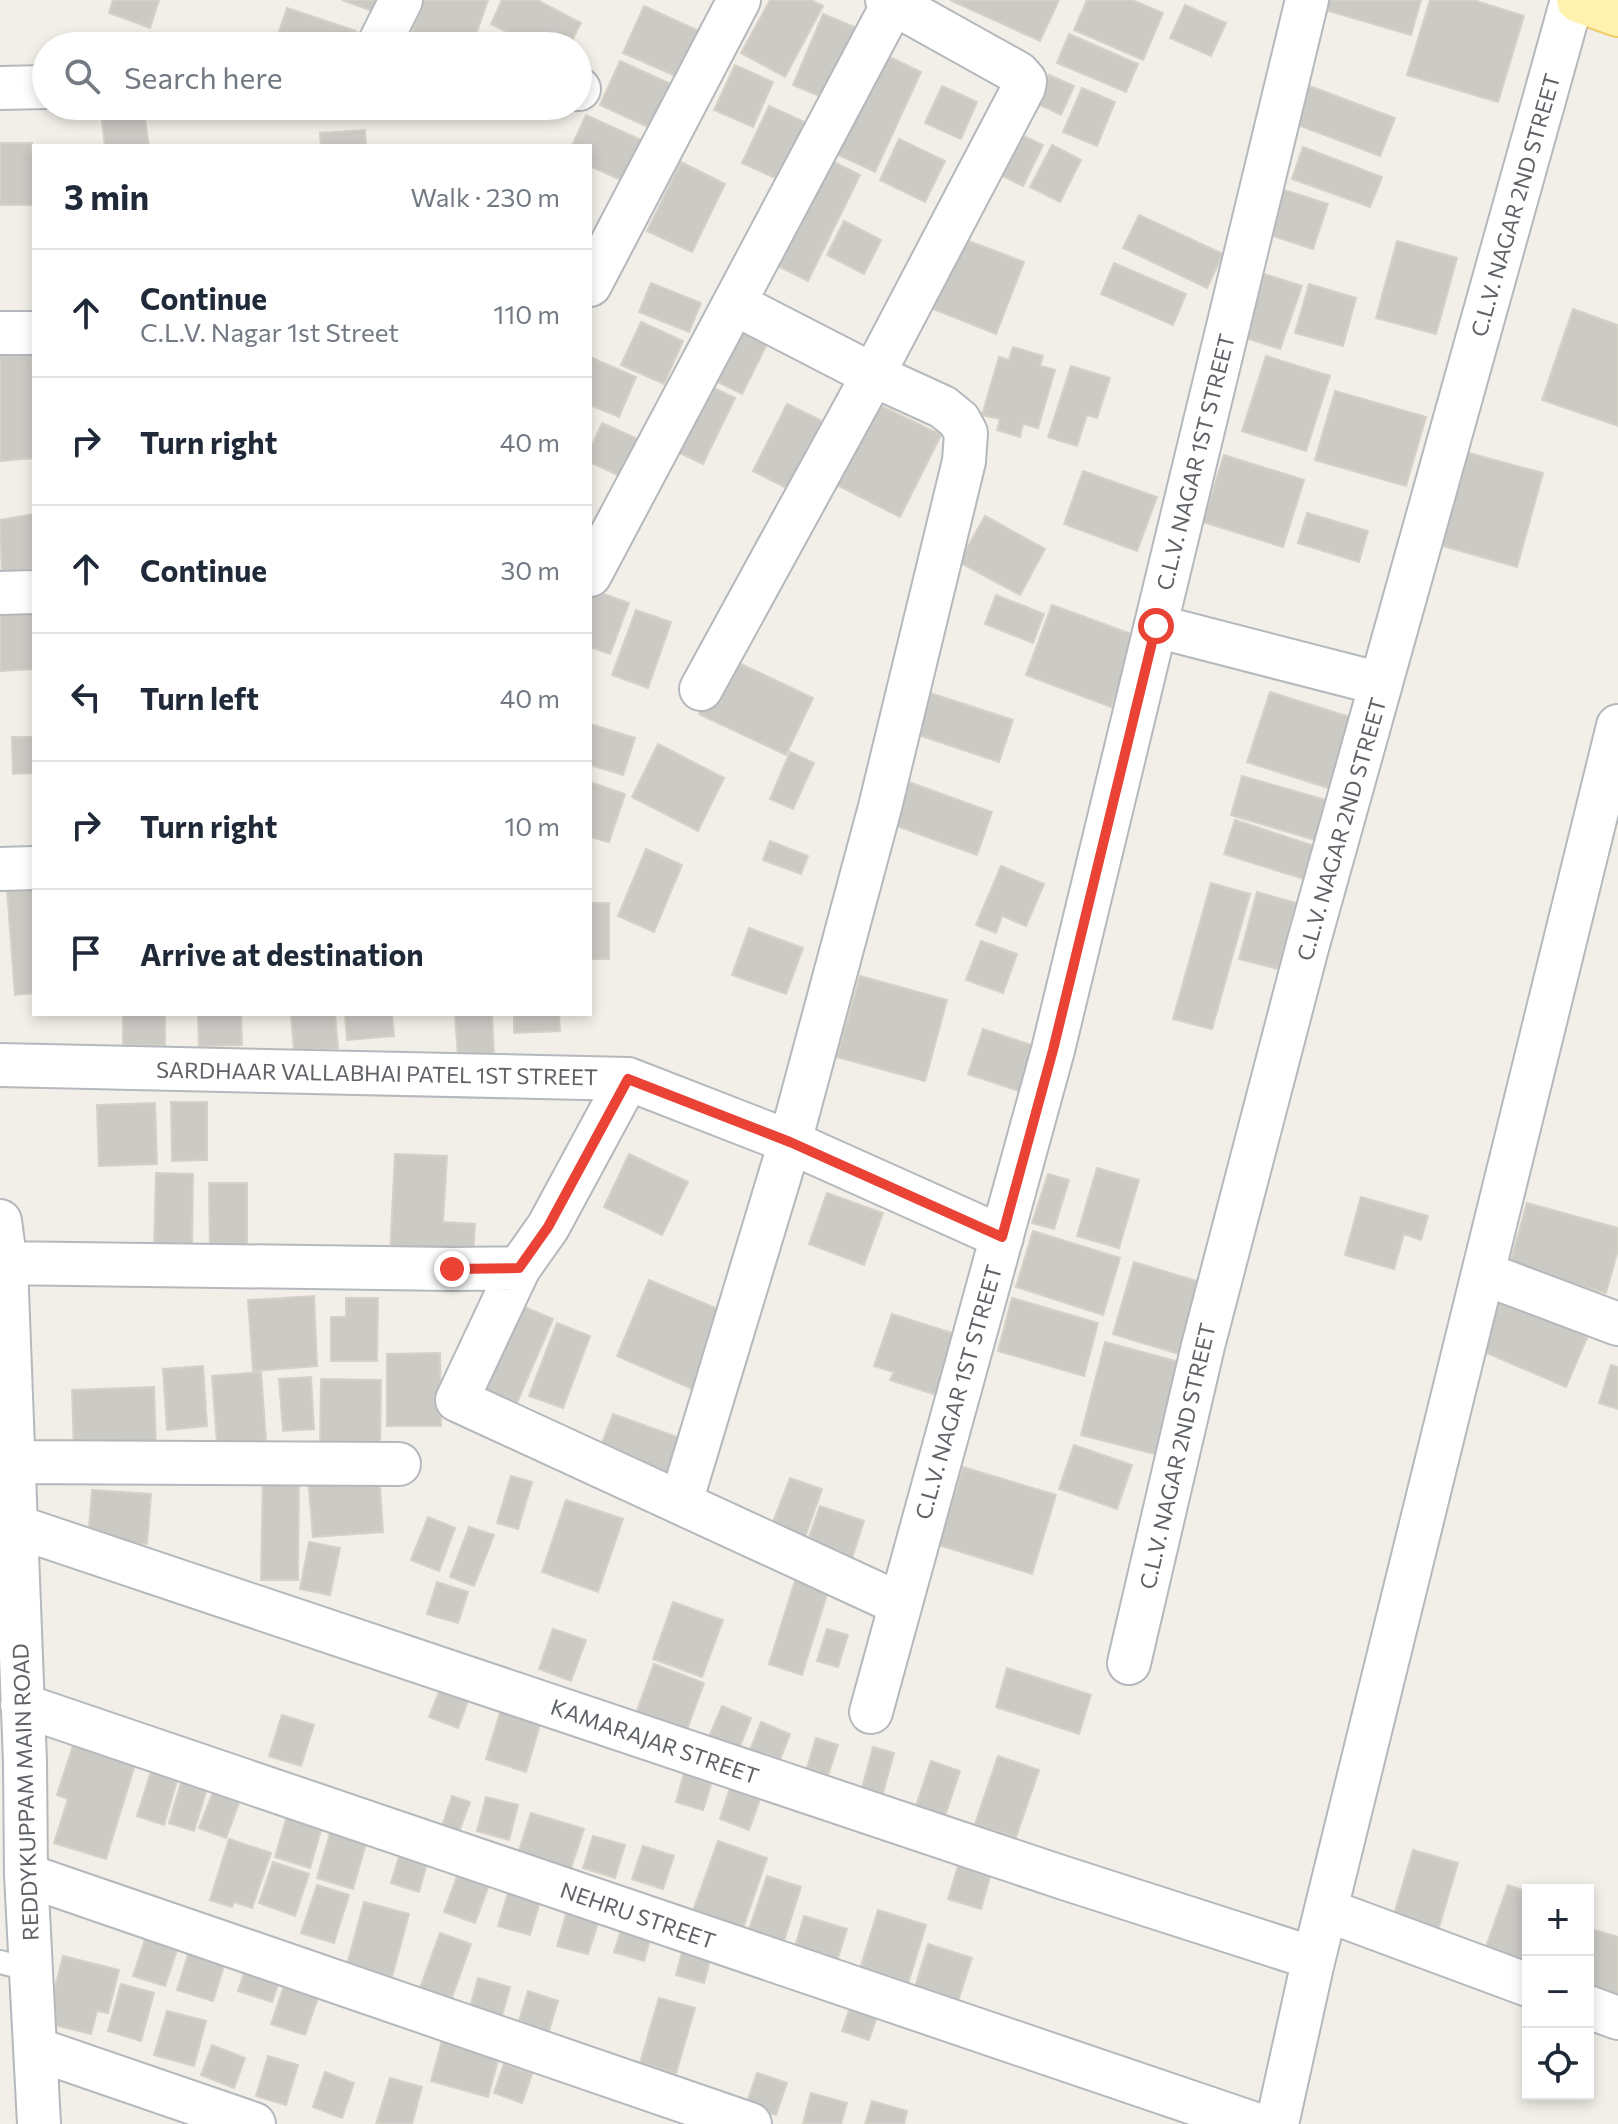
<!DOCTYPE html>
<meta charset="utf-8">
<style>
:root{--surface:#fff;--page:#f6f6f7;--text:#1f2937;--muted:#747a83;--line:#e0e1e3}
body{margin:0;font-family:Commissioner,sans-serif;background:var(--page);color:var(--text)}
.controls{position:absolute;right:24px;bottom:24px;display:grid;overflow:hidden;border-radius:0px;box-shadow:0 4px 12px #0003}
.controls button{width:72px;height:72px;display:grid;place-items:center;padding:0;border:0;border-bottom:2px solid var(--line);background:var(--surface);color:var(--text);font:40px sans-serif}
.stop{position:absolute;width:24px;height:24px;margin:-18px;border:6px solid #ea4335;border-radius:50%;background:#fff}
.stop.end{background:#ea4335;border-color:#fff;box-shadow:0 2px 8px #0008}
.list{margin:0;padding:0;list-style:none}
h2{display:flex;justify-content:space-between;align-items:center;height:104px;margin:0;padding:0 32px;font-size:34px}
h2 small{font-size:26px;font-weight:400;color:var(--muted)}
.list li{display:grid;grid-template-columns:52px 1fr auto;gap:24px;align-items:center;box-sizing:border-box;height:128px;padding:0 32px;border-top:2px solid var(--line)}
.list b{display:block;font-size:30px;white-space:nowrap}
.list p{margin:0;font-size:26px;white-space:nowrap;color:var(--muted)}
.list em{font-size:26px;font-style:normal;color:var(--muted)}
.icon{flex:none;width:44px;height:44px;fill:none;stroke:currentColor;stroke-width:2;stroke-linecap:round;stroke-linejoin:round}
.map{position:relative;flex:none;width:1618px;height:2124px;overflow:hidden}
.search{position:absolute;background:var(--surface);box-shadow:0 4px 12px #0003;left:32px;top:32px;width:560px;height:88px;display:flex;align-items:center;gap:20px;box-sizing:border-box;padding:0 28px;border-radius:44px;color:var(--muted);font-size:30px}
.panel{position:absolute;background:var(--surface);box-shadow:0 4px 12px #0003;left:32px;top:144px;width:560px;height:872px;border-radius:0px}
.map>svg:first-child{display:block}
.building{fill:#cccac5;stroke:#d6d1c6;stroke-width:2}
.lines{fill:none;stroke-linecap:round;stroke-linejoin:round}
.service-casing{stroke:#b5b8bc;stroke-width:26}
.minor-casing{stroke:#b5b8bc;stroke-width:46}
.primary-casing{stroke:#f2c960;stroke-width:48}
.service{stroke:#fff;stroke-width:22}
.minor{stroke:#fff;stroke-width:42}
.primary{stroke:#fff2af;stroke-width:44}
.route{stroke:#ea4335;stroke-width:10}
.labels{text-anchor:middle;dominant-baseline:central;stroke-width:8;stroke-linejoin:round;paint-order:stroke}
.street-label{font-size:22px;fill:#5f6368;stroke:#fff}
</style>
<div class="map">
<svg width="1618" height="2124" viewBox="0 0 1618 2124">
<rect width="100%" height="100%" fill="#f1efe8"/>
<path class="building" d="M113 0H159L150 28 109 13Z
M342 0H376L372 11Z
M424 0H488L472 46H432L410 38Z
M502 0H537L581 23 569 46H534L491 24Z
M770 0H811L823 6 785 77 741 53Z
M950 0H1059L1040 41Z
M1087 0H1132L1163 13 1143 60 1074 30Z
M1325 0H1421L1411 35 1322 9Z
M1430 0H1473L1524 16 1498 102 1407 75Z
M1185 5 1226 23 1211 56 1170 38Z
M644 6 710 36 689 82 623 53Z
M287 8 356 31 351 46H274Z
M823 14 862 30 831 101 793 85Z
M1069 34 1138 64 1126 92 1057 63Z
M875 50 921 72 875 172 828 150Z
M620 61 684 90 663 134 600 105Z
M735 65 773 82 753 127 714 110Z
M1049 75 1074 86 1061 115 1036 103Z
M1304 84 1395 118 1380 156 1290 122Z
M942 86 977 102 961 139 925 123Z
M1082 88 1115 102 1097 146 1063 132Z
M769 106 811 125 784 182 742 163Z
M144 114 149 146H105L102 120Z
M586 115 652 145 634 186 590 166V146H572Z
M1007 128 1043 145 1023 186 988 169Z
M365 130 366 146H321L320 133Z
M899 139 945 161 925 202 880 180Z
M0 143H32L33 205H0Z
M1052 145 1081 160 1060 202 1030 187Z
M1303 147 1382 177 1370 207 1292 179Z
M820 155 860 175 808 281 768 261Z
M681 162 725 184 692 252 647 231Z
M1278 188 1328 204 1313 249 1264 233Z
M1139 215 1223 254 1207 288 1123 248Z
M844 221 881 240 864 274 827 255Z
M961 238 1024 262 996 334 933 309Z
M1397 241 1457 258 1436 334 1376 318Z
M1114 263 1186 294 1173 325 1101 294Z
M1261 273 1302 286 1280 349 1240 336Z
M651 283 701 303 689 332 639 312Z
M1309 284 1356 298 1343 346 1295 333Z
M1573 309 1618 325V426L1542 400Z
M730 318 770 338 742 394 702 374Z
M641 322 683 341 664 384 621 365Z
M1013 347 1043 356 1040 366 1055 370 1038 428 1023 424 1020 437 997 430 1000 419 982 415 999 357 1009 360Z
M31 348 34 390V458L0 461V351Z
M1266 356 1330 376 1306 451 1242 431Z
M590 357 636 377 619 417 590 405Z
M1071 366 1110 378 1097 418 1087 415 1077 446 1048 437Z
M699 381 735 398 703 464 667 447Z
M1335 391 1426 417 1406 486 1315 460Z
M871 401 941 435 900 517 831 482Z
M787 404 826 423 792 491 753 471Z
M602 423 640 440 624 478 590 462V450Z
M1454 449 1543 473 1517 567 1429 542Z
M1224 455 1304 480 1283 547 1203 522Z
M1083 471 1157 497 1137 551 1064 524Z
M1307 513 1368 531 1359 562 1298 543Z
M34 514V568L2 574 0 520Z
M985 516 1045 549 1020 595 959 562Z
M590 589 629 603 610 654 590 647Z
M996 595 1044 614 1033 643 985 624Z
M34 600V669L0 671V602Z
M1052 605 1137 636 1111 707 1026 675Z
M636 610 671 622 648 688 612 675Z
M726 657 813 698 786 755 699 714Z
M924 691 1013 720 999 762 910 732Z
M1270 692 1353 718 1331 789 1247 762Z
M590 724 635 738 623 775 590 765Z
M12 737H34V773L13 774Z
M658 744 724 778 698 831 632 797Z
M790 752 814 763 793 809 770 799Z
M1242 776 1329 801 1318 841 1231 815Z
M903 780 992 812 977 855 888 823Z
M590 782 625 794 609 842 590 837Z
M1235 820 1314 846 1304 879 1224 854Z
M770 841 808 856 801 874 763 860Z
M646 849 682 865 654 932 618 916Z
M1001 866 1044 884 1026 926 1002 916 996 933 976 925Z
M1211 883 1250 894 1212 1029 1173 1019Z
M34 888V993L15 995 7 890Z
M1257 892 1296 903 1278 969 1239 959Z
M590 903H609V959H590Z
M749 928 803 948 786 994 732 975Z
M981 941 1017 954 1003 993 966 980Z
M860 976 947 1000 925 1081 837 1057Z
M123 1014 165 1015V1045H123Z
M198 1014H241L242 1045 199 1046Z
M291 1014H335L338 1048 294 1051Z
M345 1014H392L394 1036 347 1040Z
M455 1014H492L494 1054 458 1057Z
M514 1014H559L560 1031 514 1033Z
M983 1029 1034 1046 1019 1091 968 1074Z
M171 1102H207V1160L172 1161Z
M155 1103 157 1164 99 1166 97 1105Z
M395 1154 447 1156 443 1222 475 1224 473 1258 390 1254Z
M629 1154 688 1182 662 1235 604 1207Z
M1097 1168 1139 1180 1119 1248 1077 1236Z
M156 1173 193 1174 192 1252H154Z
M1048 1174 1069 1180 1054 1229 1032 1223Z
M209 1183H247V1250L210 1251Z
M827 1193 883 1213 864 1265 809 1244Z
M1361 1197 1428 1216 1421 1240 1404 1234 1394 1269 1345 1255Z
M1527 1203 1618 1228V1250L1606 1293 1509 1267Z
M1033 1231 1120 1258 1103 1315 1016 1287Z
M1134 1262 1200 1282 1179 1354 1113 1334Z
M649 1280 732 1315 699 1392 617 1356Z
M1497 1291 1589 1333 1566 1387 1473 1347Z
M314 1296 317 1366 253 1371 248 1300Z
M346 1298H378L377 1361H331V1317H346Z
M1012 1298 1098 1323 1084 1376 998 1351Z
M520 1305 553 1319 516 1405 483 1390Z
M892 1314 955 1334 936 1395 890 1380 894 1372 874 1366Z
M557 1323 590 1336 563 1408 529 1396Z
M1105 1342 1183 1363 1159 1455 1081 1435Z
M440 1353 441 1426H387V1354Z
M1611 1365 1618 1367V1409L1599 1403Z
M203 1366 207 1426 167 1430 163 1369Z
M261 1372 266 1440 217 1444 212 1376Z
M311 1377 314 1429 283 1431 279 1379Z
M321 1379 381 1380 380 1450H320Z
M154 1387 156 1448 74 1451 72 1390Z
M613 1414 697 1444 683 1486 598 1454Z
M1074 1445 1132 1465 1117 1509 1059 1489Z
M963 1467 1056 1495 1032 1574 939 1545Z
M379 1472 383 1532 313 1537 308 1477Z
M263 1473 299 1474 298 1580H261Z
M511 1476 532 1482 518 1529 497 1523Z
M790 1478 822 1489 803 1543 770 1530Z
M92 1490 151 1494 147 1544 88 1540Z
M566 1500 623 1519 598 1592 542 1572Z
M820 1506 864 1521 851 1561 806 1546Z
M428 1517 455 1528 439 1571 411 1560Z
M469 1527 494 1535 474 1586 450 1577Z
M309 1542 340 1548 330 1595 300 1589Z
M795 1581 828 1591 802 1675 769 1664Z
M437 1582 468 1592 458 1623 427 1614Z
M673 1602 723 1620 702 1677 653 1659Z
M553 1629 586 1640 571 1681 539 1669Z
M827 1629 848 1635 838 1667 817 1661Z
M654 1664 704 1683 683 1740 633 1722Z
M1007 1668 1091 1695 1079 1734 996 1707Z
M443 1682 471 1693 458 1728 429 1717Z
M502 1706 542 1718 526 1772 486 1759Z
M722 1706 751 1718 739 1749 709 1737Z
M282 1715 314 1725 301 1766 269 1756Z
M761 1722 790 1734 778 1765 749 1753Z
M76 1736 138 1755 106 1859 54 1843 68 1799 57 1795Z
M816 1738 838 1745 828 1775 807 1768Z
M873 1747 894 1753 883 1793 862 1788Z
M998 1756 1039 1770 1016 1837 975 1824Z
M931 1761 960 1771 944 1819 915 1809Z
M153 1765 179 1774 164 1825 137 1816Z
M686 1766 714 1775 703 1810 676 1802Z
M184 1773 209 1782 194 1831 169 1823Z
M217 1782 243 1792 226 1838 199 1828Z
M730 1788 760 1799 749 1830 720 1819Z
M452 1796 470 1802 459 1832 442 1826Z
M486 1797 518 1805 509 1840 477 1831Z
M289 1809 324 1820 310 1868 275 1857Z
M531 1813 584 1829 567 1880 515 1863Z
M331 1830 367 1840 353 1889 317 1878Z
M593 1836 625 1845 615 1878 583 1868Z
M229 1839 271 1853 252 1908 234 1902 232 1907 210 1900Z
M718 1841 767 1858 742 1931 692 1914Z
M643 1846 674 1856 663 1889 632 1879Z
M402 1847 429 1856 419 1892 391 1883Z
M1413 1850 1458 1863 1437 1934 1392 1921Z
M961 1856 993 1866 981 1909 948 1899Z
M273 1862 309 1874 295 1916 259 1903Z
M459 1871 490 1882 475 1923 444 1912Z
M767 1876 801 1887 784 1941 749 1930Z
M511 1883 543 1892 530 1935 498 1926Z
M317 1885 349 1895 334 1943 301 1933Z
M1508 1885 1528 1892V1975L1482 1958Z
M364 1902 409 1914 392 1977 347 1965Z
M878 1910 926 1925 908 1984 860 1969Z
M567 1911 599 1920 588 1954 557 1946Z
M804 1916 847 1929 833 1974 791 1961Z
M624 1921 653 1930 644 1961 614 1952Z
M1588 1928 1618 1937V2009L1588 2000Z
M147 1933 179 1944 165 1986 133 1976Z
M440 1933 471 1944 447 2011 416 1999Z
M685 1941 713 1949 704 1983 676 1975Z
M928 1944 972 1958 955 2010 912 1997Z
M191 1945 227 1956 213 2001 177 1990Z
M63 1956 119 1970 108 2013 97 2011 91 2034 46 2023Z
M249 1958 283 1969 272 2002 238 1991Z
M478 1978 510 1987 501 2020 469 2011Z
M121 1984 154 1993 141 2041 108 2031Z
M284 1986 318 1998 305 2035 271 2024Z
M528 1991 558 2001 548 2034 518 2024Z
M659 1998 695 2008 676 2073 640 2063Z
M853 1998 880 2008 869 2040 842 2031Z
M167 2011 206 2021 194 2066 154 2055Z
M446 2026 503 2042 488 2097 431 2081Z
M212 2045 245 2058 234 2088 201 2075Z
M268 2056 298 2065 286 2105 256 2096Z
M504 2064 532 2074 522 2103 494 2093Z
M325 2072 354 2083 342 2118 313 2107Z
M757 2073 787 2083 776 2115 746 2105Z
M390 2078 422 2087 412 2124H376Z
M811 2093 847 2103 841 2124H803Z
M872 2101 907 2111 904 2124H865Z"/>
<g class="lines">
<defs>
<path id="service" d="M0 1962 31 1970"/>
<path id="minor" d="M378 46 401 0
M0 88 46 87
M578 89H579
M590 285 739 0
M0 333H34
M590 575 895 0
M0 593 34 592
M1156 626 1381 684
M701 689 873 375 1024 87 1025 81 1018 73 887 0
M0 869 34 868
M0 1065 628 1079 790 1142 1002 1237
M0 1221 6 1265 25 1762 26 1875 39 2124
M0 1263 452 1269 519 1268 548 1227 628 1079
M519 1268 457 1400 900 1604
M1485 1274 1618 1324
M13 1462 399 1464
M681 1502 790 1142 880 807 964 461 966 433 959 420 943 407 873 375 735 304
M0 1521 1061 1877 1294 1952
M1129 1663 1203 1346 1307 948 1572 0
M22 1705 1255 2124
M871 1712 1053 1050 1307 0
M26 1875 750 2124
M1326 1910 1528 1985
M1588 2007 1618 2018
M36 2049 254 2124
M1277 2124 1312 1966 1618 726"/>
<path id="primary" d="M1579 0 1618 14"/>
</defs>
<use href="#service" class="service-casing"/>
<use href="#minor" class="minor-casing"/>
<use href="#primary" class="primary-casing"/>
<use href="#service" class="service"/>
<use href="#minor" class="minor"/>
<use href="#primary" class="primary"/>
</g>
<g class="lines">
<path class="route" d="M452 1269 519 1268 548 1227 628 1079 790 1142 1002 1237 1053 1050 1156 626"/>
</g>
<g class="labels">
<g class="street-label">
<text transform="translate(1515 205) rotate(-74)">C.L.V. NAGAR 2ND STREET</text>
<text transform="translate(1195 462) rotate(-76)">C.L.V. NAGAR 1ST STREET</text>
<text transform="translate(1341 829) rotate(-74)">C.L.V. NAGAR 2ND STREET</text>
<text transform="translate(377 1073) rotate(1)">SARDHAAR VALLABHAI PATEL 1ST STREET</text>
<text transform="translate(958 1392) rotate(-74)">C.L.V. NAGAR 1ST STREET</text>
<text transform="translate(1177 1456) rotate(-77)">C.L.V. NAGAR 2ND STREET</text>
<text transform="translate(655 1741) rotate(19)">KAMARAJAR STREET</text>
<text transform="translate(25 1792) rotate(-92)">REDDYKUPPAM MAIN ROAD</text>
<text transform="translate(638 1915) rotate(19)">NEHRU STREET</text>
</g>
</g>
</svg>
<div class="controls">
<button>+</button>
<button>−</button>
<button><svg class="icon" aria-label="locate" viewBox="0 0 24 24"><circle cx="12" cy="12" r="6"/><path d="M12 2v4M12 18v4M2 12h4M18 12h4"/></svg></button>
</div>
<div class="stop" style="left:1156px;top:626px"></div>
<div class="stop end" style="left:452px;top:1269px"></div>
<div class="search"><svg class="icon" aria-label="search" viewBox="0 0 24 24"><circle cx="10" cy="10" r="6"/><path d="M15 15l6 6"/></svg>Search here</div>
<section class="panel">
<h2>3 min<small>Walk · 230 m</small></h2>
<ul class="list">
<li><svg class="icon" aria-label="ahead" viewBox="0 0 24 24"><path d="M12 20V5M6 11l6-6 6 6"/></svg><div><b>Continue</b><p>C.L.V. Nagar 1st Street</p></div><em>110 m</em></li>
<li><svg class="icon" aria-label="right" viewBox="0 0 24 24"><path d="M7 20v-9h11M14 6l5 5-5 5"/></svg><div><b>Turn right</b></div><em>40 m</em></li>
<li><svg class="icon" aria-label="ahead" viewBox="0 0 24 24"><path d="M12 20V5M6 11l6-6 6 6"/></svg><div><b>Continue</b></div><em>30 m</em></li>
<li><svg class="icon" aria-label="left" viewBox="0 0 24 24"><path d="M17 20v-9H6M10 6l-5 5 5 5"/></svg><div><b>Turn left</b></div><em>40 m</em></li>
<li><svg class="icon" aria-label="right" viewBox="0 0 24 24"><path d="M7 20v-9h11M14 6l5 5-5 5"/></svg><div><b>Turn right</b></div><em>10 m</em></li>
<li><svg class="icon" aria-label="arrive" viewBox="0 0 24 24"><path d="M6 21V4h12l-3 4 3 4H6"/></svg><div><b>Arrive at destination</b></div></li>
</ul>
</section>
</div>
